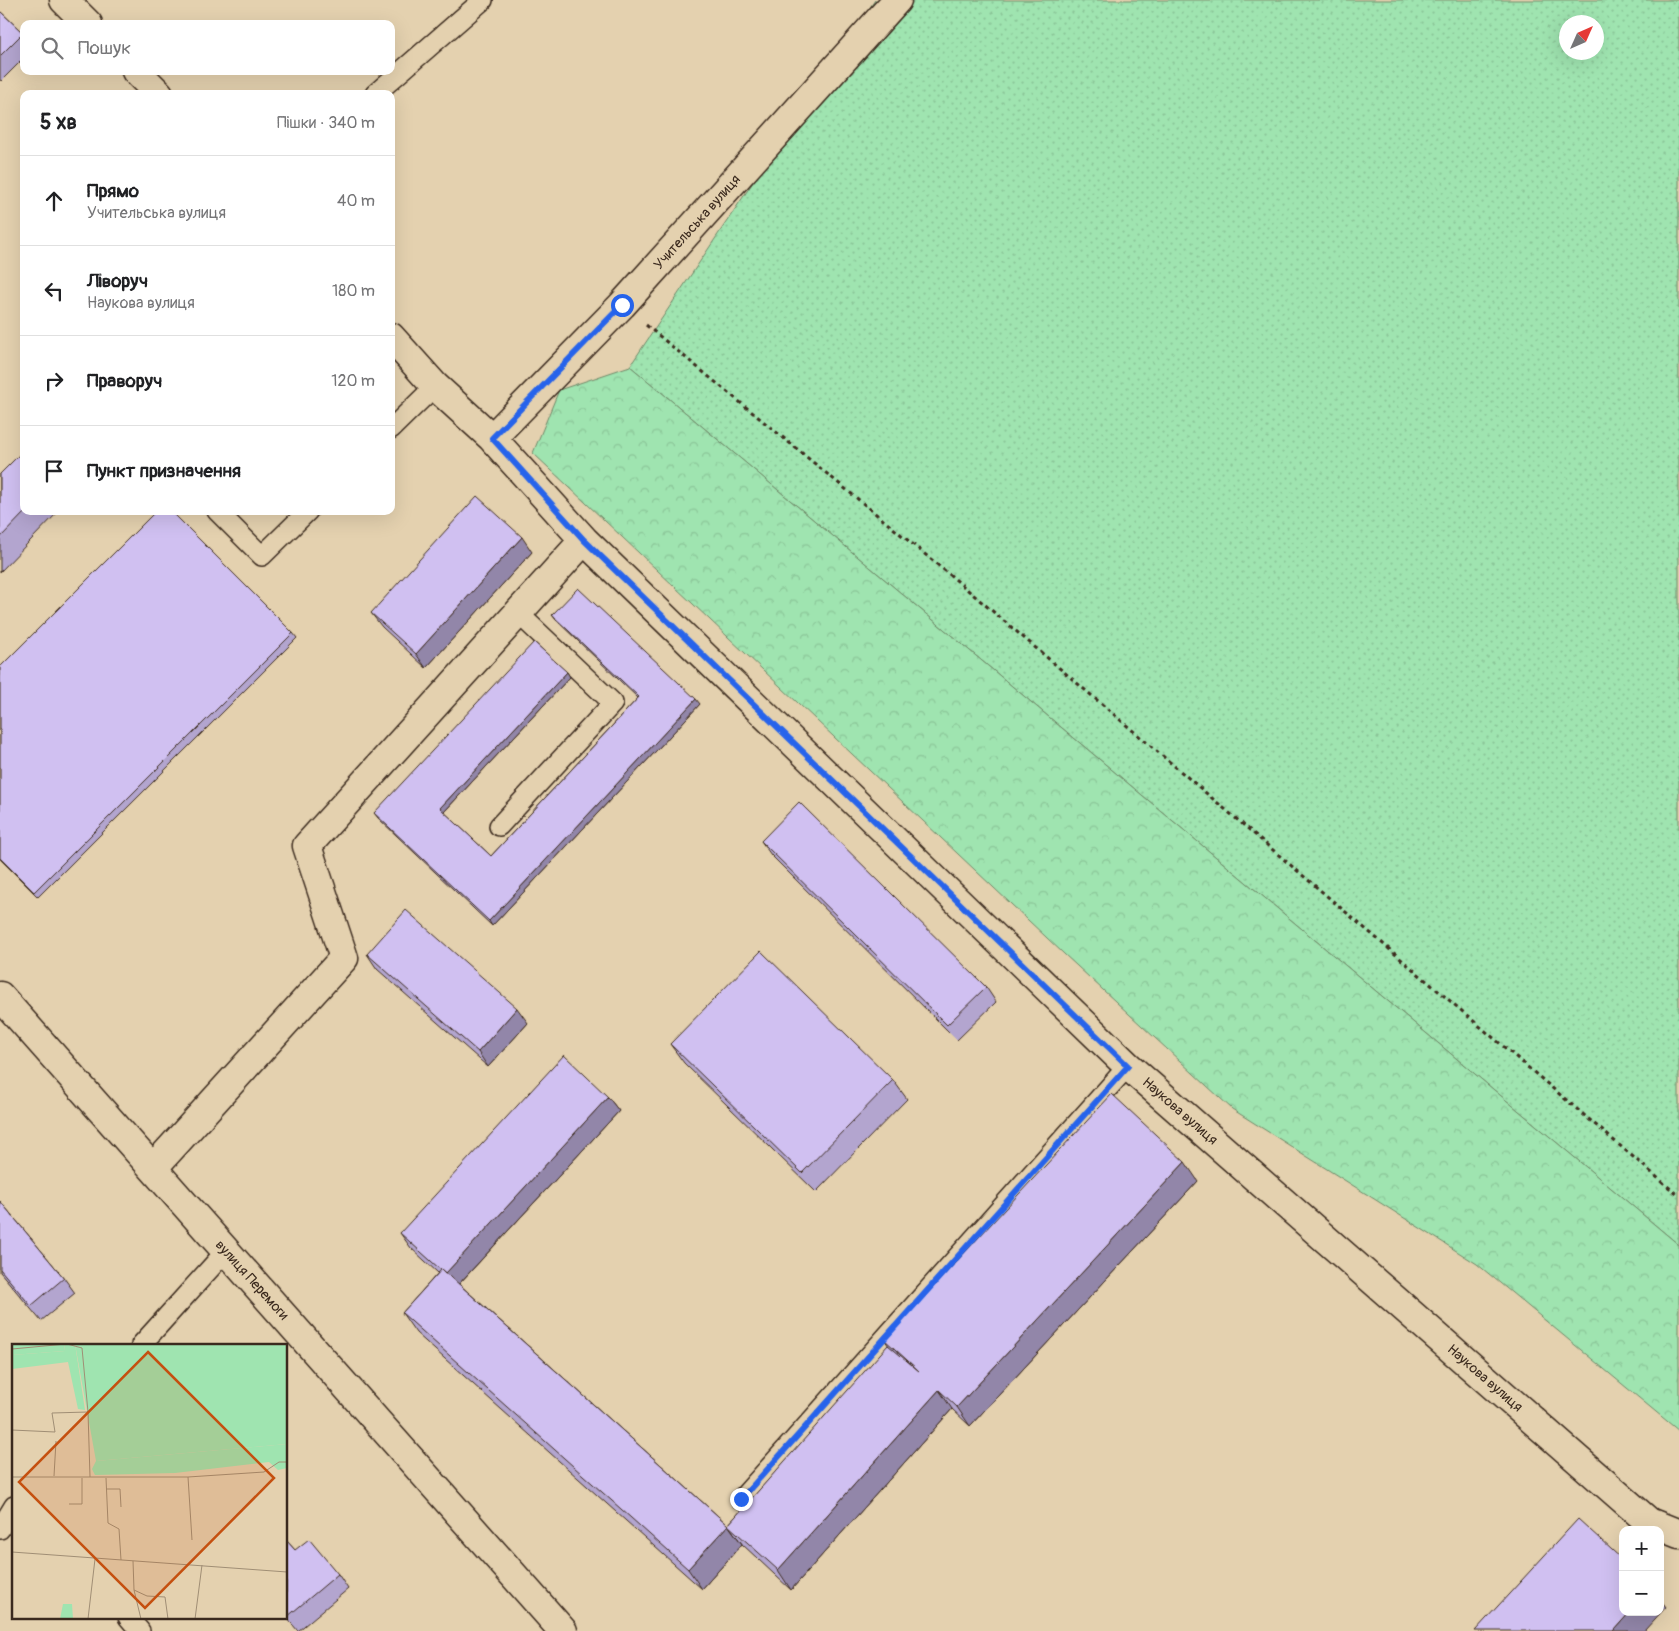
<!DOCTYPE html>
<html lang="uk">
<meta charset="utf-8">
<style>
:root{--surface:#fff;--page:#f6f6f6;--text:#202124;--muted:#757577;--line:#e0e0e0}
body{margin:0;font-family:Pangolin,sans-serif;background:var(--page);color:var(--text)}
.controls{position:absolute;right:15px;bottom:15px;display:grid;overflow:hidden;border-radius:10px;box-shadow:0 5px 20px #0002}
.controls button{width:45px;height:45px;display:grid;place-items:center;padding:0;border:0;border-bottom:1px solid var(--line);background:var(--surface);color:var(--text);font:25px sans-serif}
.compass{position:absolute;left:1559px;top:15px;width:45px;height:45px;border-radius:50%;background:var(--surface);box-shadow:0 5px 20px #0002;rotate:45deg}
.stop{position:absolute;width:15px;height:15px;margin:-11px;border:4px solid #2563eb;border-radius:50%;background:#fff}
.stop.end{background:#2563eb;border-color:#fff;box-shadow:0 1px 5px #0008}
.list{margin:0;padding:0;list-style:none}
h2{display:flex;justify-content:space-between;align-items:center;height:65px;margin:0;padding:0 20px;font-size:21px}
h2 small{font-size:16px;font-weight:400;color:var(--muted)}
.list li{display:grid;grid-template-columns:32px 1fr auto;gap:15px;align-items:center;box-sizing:border-box;height:90px;padding:0 20px;border-top:1px solid var(--line)}
.list b{display:block;font-size:19px;white-space:nowrap}
.list p{margin:0;font-size:16px;white-space:nowrap;color:var(--muted)}
.list em{font-size:16px;font-style:normal;color:var(--muted)}
.icon{flex:none;width:28px;height:28px;fill:none;stroke:currentColor;stroke-width:2;stroke-linecap:round;stroke-linejoin:round}
.map{position:relative;flex:none;width:1679px;height:1631px;overflow:hidden}
.search{position:absolute;background:var(--surface);box-shadow:0 5px 20px #0002;left:20px;top:20px;width:375px;height:55px;display:flex;align-items:center;gap:12px;box-sizing:border-box;padding:0 18px;border-radius:10px;color:var(--muted);font-size:19px}
.panel{position:absolute;background:var(--surface);box-shadow:0 5px 20px #0002;left:20px;top:90px;width:375px;height:425px;border-radius:10px}
.map>svg:first-child{display:block}
.grass{fill:url(#grass-dots);stroke:#6d8767;fill-rule:evenodd}
.forest{fill:url(#forest-crowns);stroke:#6d8767}
.lines{fill:none;stroke-linecap:round;stroke-linejoin:round}
.lane-casing{stroke:#3b2a1e;stroke-width:22}
.street-casing{stroke:#3b2a1e;stroke-width:31}
.path{stroke:#3b2a1e;stroke-width:3;stroke-dasharray:4 4;stroke-linecap:butt}
.lane{stroke:#e4d1af;stroke-width:19}
.street{stroke:#e4d1af;stroke-width:28}
.wall{fill:#b3a5cf;stroke:#3b2a1e}
.shaded-wall{fill:#9286a9;stroke:#3b2a1e}
.building{fill:#d0c0f1;stroke:#3b2a1e}
.route{stroke:#2563eb;stroke-width:6}
.labels{text-anchor:middle;dominant-baseline:central;stroke-width:5;stroke-linejoin:round;paint-order:stroke}
.street-label{font-size:14px;fill:#3b2a1e;stroke:#e4d1af}
.inset-road{fill:none;stroke:#a08e75;stroke-width:1}
.view{fill:#c55010;fill-opacity:0.15;stroke:#c55010;stroke-width:2.5}
.inset-edge{fill:none;stroke:#3b2a1e;stroke-width:2.5}
</style>
<div class="map">
<svg width="1679" height="1631" viewBox="0 0 1679 1631">
<defs>
<pattern id="grass-dots" width="8" height="8" patternUnits="userSpaceOnUse" patternTransform="scale(1.25)"><rect width="8" height="8" fill="#9fe4b0"/><path d="M2 2h.1M6 6h.1" fill="none" stroke="#8ac497" stroke-width="1.8" stroke-linecap="round"/></pattern>
<pattern id="forest-crowns" width="20" height="18" patternUnits="userSpaceOnUse" patternTransform="scale(1.25)"><rect width="20" height="18" fill="#9fe4b0"/><path d="M2 6a3 3 0 1 1 6 0M12 15a3 3 0 1 1 6 0" fill="none" stroke="#8ac497"/></pattern>
</defs>
<rect width="100%" height="100%" fill="#e4d1af"/>
<filter id="ink" filterUnits="userSpaceOnUse"><feTurbulence type="fractalNoise" baseFrequency=".02" numOctaves="2"/><feDisplacementMap in="SourceGraphic" scale="10" xChannelSelector="R" yChannelSelector="G"/><feConvolveMatrix kernelMatrix="1 2 1 2 8 2 1 2 1" color-interpolation-filters="sRGB"/></filter>
<g filter="url(#ink)">
<path class="grass" d="M875 0H1679V1245L630 366ZM1566 22H1596V52H1566Z"/>
<path class="forest" d="M630 366 1679 1245V1431L1477 1264 1232 1109 1064 954 533 453 559 390Z"/>
<g class="lines">
<defs>
<path id="lane" d="M375 94 483 0
M391 429 435 386
M217 511 262 556 308 511
M499 826 613 703 518 613
M141 1345 226 1251
M741 1499 1128 1066
M0 1529 14 1506
M128 1617 140 1631"/>
<path id="street" d="M64 0 88 24
M136 71 159 94
M391 337 435 386 492 438 584 540 1128 1066 1649 1522 1679 1534
M492 438 622 305 897 0
M0 996 563 1631
M153 1168 344 958 307 846 584 540"/>
</defs>
<use href="#lane" class="lane-casing"/>
<use href="#street" class="street-casing"/>
<path class="path" d="M646 325 949 574 1679 1196"/>
<use href="#lane" class="lane"/>
<use href="#street" class="street"/>
</g>
<path class="wall" d="M0 11 24 34V58L1 81 0 80Z
M0 474 24 511H59L0 572Z
M532 552 426 668 382 627 371 613Z
M552 615 700 704 492 926 378 818 374 813 567 672 570 677 444 812 491 856 638 698 556 620Z
M293 633 297 638 38 897 0 859V667Z
M761 841 986 987 996 1002 957 1040 771 855Z
M367 954 528 1023 488 1067 377 969Z
M670 1044 893 1080 907 1099 816 1192 684 1063Z
M608 1097 619 1111 459 1284 728 1525 742 1544 702 1589 416 1333 402 1313 438 1273 411 1248 400 1233Z
M1198 1181 970 1426 952 1409 791 1590 742 1544 728 1525 889 1346 884 1339Z
M0 1201 64 1278 75 1293 41 1321 0 1272Z
M286 1540 295 1550 338 1574 348 1589 298 1631 286 1617Z"/>
<path class="shaded-wall" d="M522 537 532 552 426 668 416 654Z
M567 672 570 677 443 813 440 808Z
M696 699 700 704 492 926 489 921Z
M517 1008 528 1023 488 1067 478 1052Z
M608 1097 619 1111 455 1288 445 1274Z
M1185 1162 1198 1181 970 1426 957 1407Z
M939 1390 952 1409 791 1590 778 1570Z
M728 1525 742 1544 702 1589 688 1569Z
M1660 1599 1666 1607 1644 1631H1613L1630 1612H1660Z"/>
<path class="building" d="M0 11 23 33 0 56Z
M24 450V511H26L0 538V474Z
M477 496 522 537 416 654 371 613Z
M156 511H171L293 633 34 892 0 858V667Z
M578 588 696 699 489 921 374 813 534 642 567 672 440 808 491 856 639 697 552 615Z
M799 802 986 987 947 1025 761 841Z
M406 910 517 1008 478 1052 367 954Z
M761 951 893 1080 802 1173 670 1044Z
M564 1055 608 1097 446 1273 442 1269 441 1270 400 1233Z
M1112 1094 1185 1162 957 1407 939 1390 778 1570 728 1525 888 1345 919 1371 884 1339Z
M0 1201 64 1278 31 1306 0 1269Z
M442 1269 728 1525 688 1569 402 1313Z
M1578 1519 1623 1560V1612H1630L1613 1631H1475Z
M309 1539 338 1574 287 1617 286 1616V1540L295 1550Z"/>
</g>
<g class="lines" filter="url(#ink)">
<path class="route" d="M622 305 492 438 584 540 1128 1066 741 1499"/>
</g>
<g class="labels">
<g class="street-label">
<text transform="translate(697 222) rotate(-48)">Учительська вулиця</text>
<text transform="translate(1180 1111) rotate(41)">Наукова вулиця</text>
<text transform="translate(252 1280) rotate(48)">вулиця Перемоги</text>
<text transform="translate(1485 1378) rotate(41)">Наукова вулиця</text>
</g>
</g>
<g transform="translate(12 1344)">
<rect width="275" height="275" fill="#e4d1af"/>
<path d="M0 0H52L53 7 0 11ZM63 0H275V100L84 117Z" fill="#9fe4b0"/>
<path d="M52 0H63L73 66 66 65 56 18 0 25V11L53 7ZM275 100V124L266 126 257 118 163 129 83 131 80 125 84 117ZM51 260H60L61 275H48Z" fill="#9fe4b0"/>
<path class="inset-road" d="M55 0 70 4 76 68M0 5 54 0M0 86 43 88 40 69 76 68 78 133M42 132 44 97M0 133H176L252 128 267 118H275M176 133 180 196M94 134 96 179 107 185 109 216M94 145H108L109 163M57 160H70V134M0 208 275 228M121 217 122 246 129 275M122 246 135 252 153 253 156 275M76 275 83 215M183 275 190 221"/>
<path class="view" d="M136 8 262 134 133 264 7 138Z"/>
<rect width="275" height="275" class="inset-edge"/>
</g>
</svg>
<div class="controls">
<button>+</button>
<button>−</button>
</div>
<svg class="compass" viewBox="-18 -18 36 36"><path d="M0-13l5 13h-10z" fill="#e53935"/><path d="M0 13l5-13h-10z" fill="#757577"/></svg>
<div class="stop" style="left:622px;top:305px"></div>
<div class="stop end" style="left:741px;top:1499px"></div>
<div class="search"><svg class="icon" aria-label="search" viewBox="0 0 24 24"><circle cx="10" cy="10" r="6"/><path d="M15 15l6 6"/></svg>Пошук</div>
<section class="panel">
<h2>5 хв<small>Пішки · 340 m</small></h2>
<ul class="list">
<li><svg class="icon" aria-label="ahead" viewBox="0 0 24 24"><path d="M12 20V5M6 11l6-6 6 6"/></svg><div><b>Прямо</b><p>Учительська вулиця</p></div><em>40 m</em></li>
<li><svg class="icon" aria-label="left" viewBox="0 0 24 24"><path d="M17 20v-9H6M10 6l-5 5 5 5"/></svg><div><b>Ліворуч</b><p>Наукова вулиця</p></div><em>180 m</em></li>
<li><svg class="icon" aria-label="right" viewBox="0 0 24 24"><path d="M7 20v-9h11M14 6l5 5-5 5"/></svg><div><b>Праворуч</b></div><em>120 m</em></li>
<li><svg class="icon" aria-label="arrive" viewBox="0 0 24 24"><path d="M6 21V4h12l-3 4 3 4H6"/></svg><div><b>Пункт призначення</b></div></li>
</ul>
</section>
</div>
